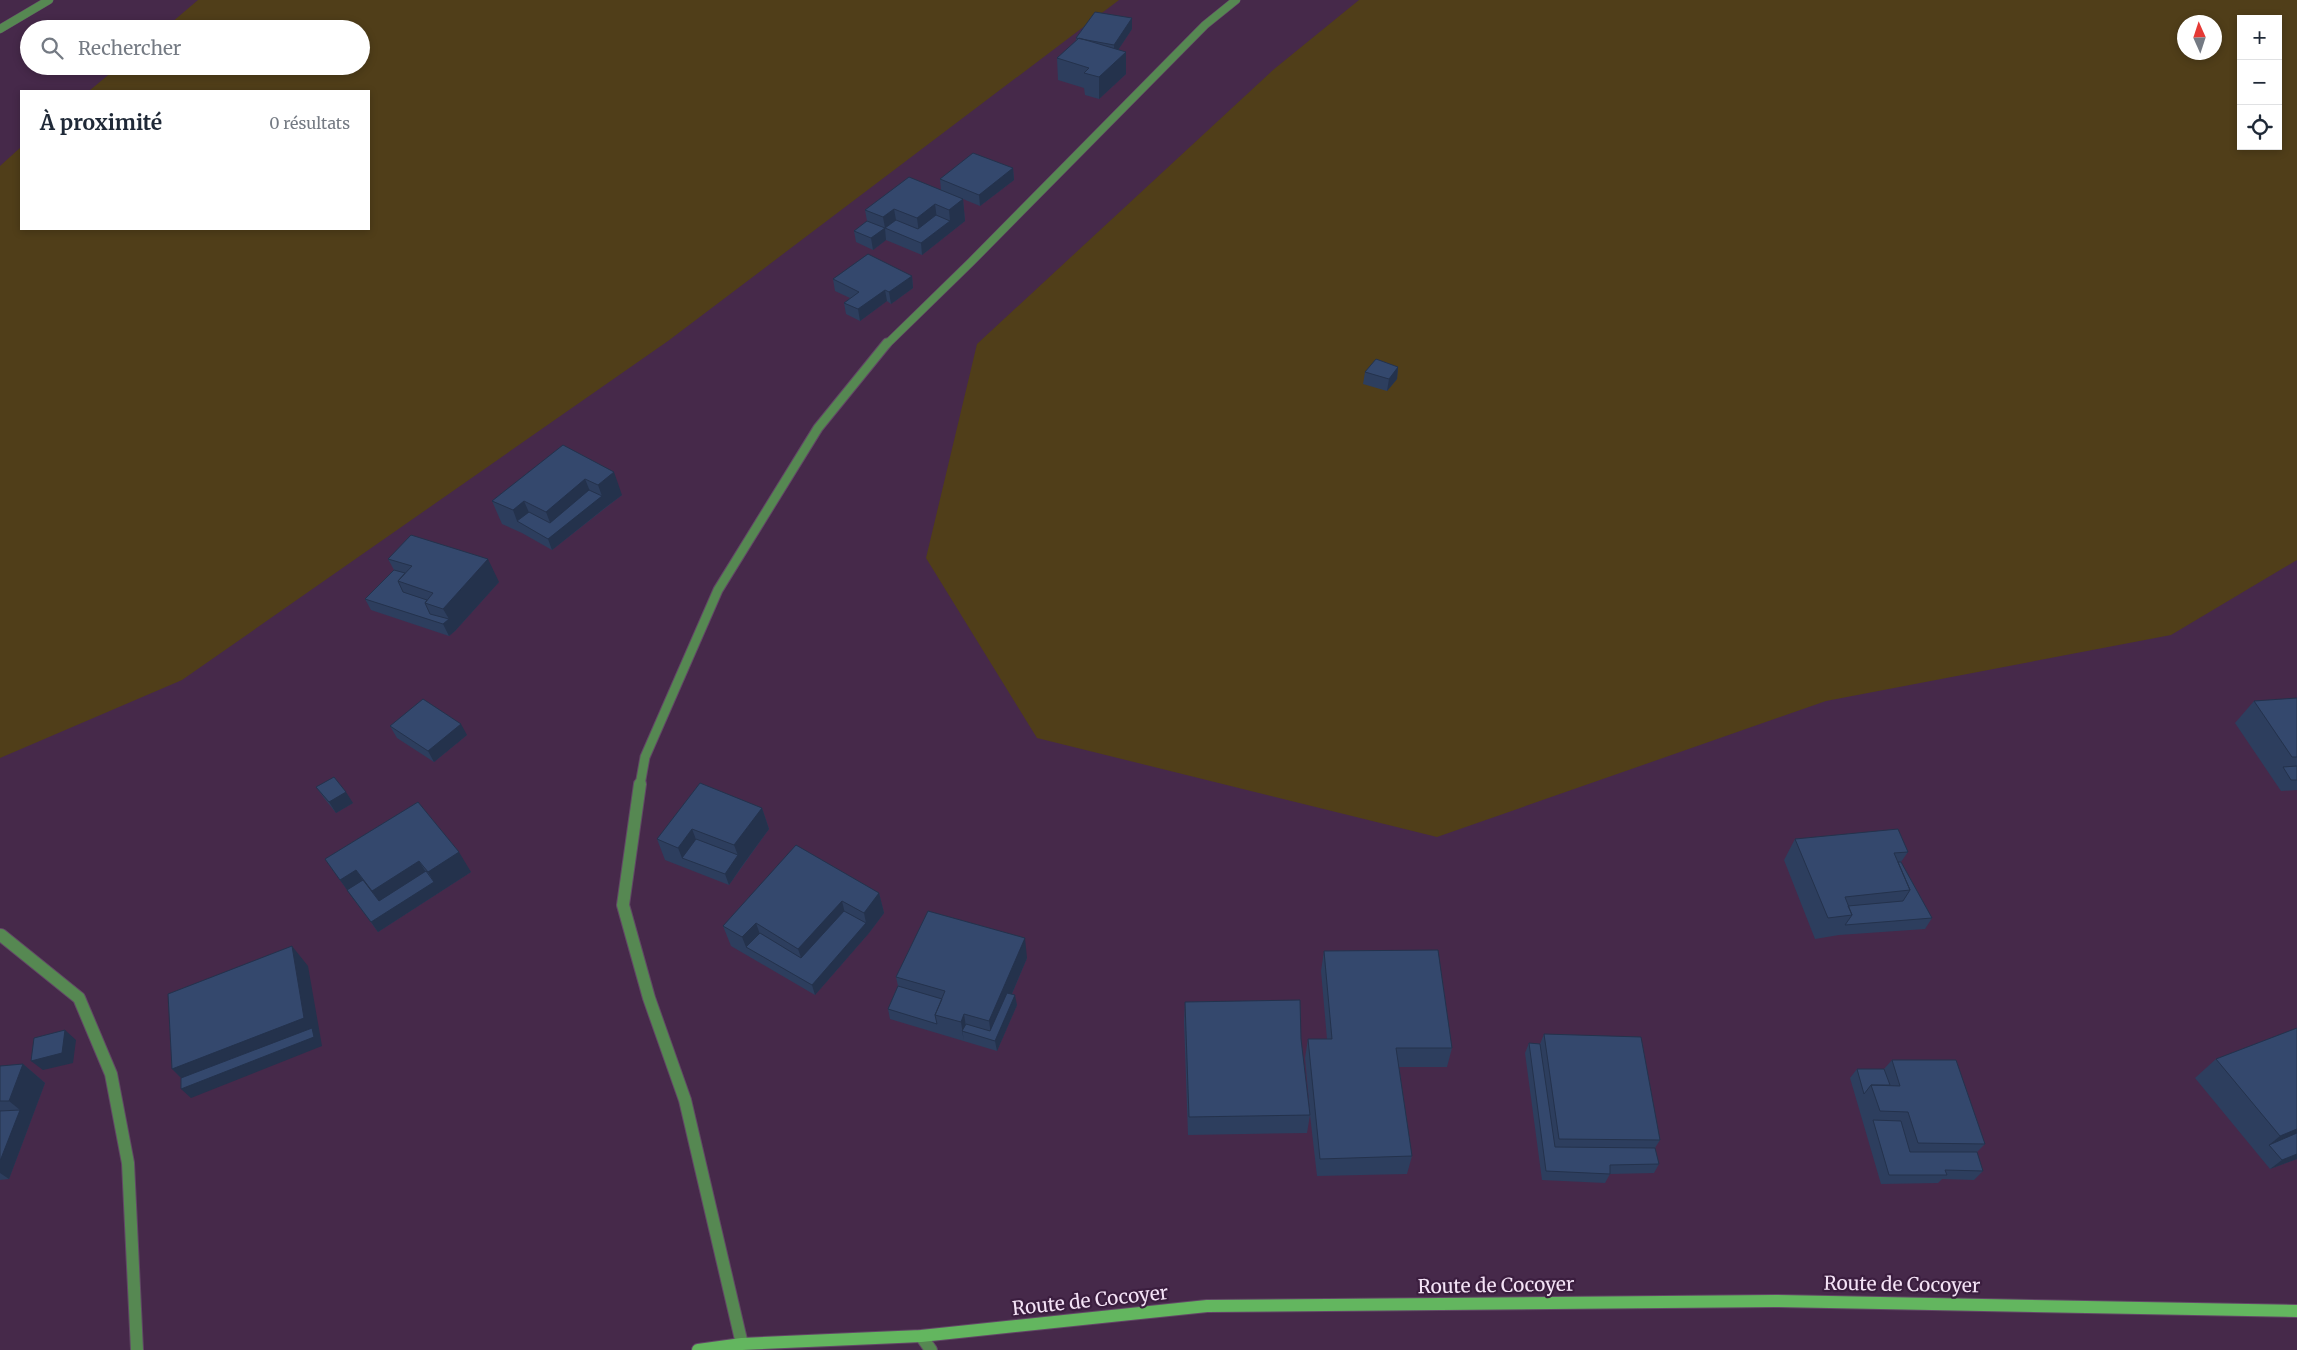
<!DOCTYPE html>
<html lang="fr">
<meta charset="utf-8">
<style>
:root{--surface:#fff;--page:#f6f6f7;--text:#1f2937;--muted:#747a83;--line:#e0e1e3}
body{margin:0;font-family:Merriweather,serif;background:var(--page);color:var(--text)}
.controls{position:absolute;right:15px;top:15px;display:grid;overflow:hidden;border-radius:0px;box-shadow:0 2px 8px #0003}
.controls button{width:45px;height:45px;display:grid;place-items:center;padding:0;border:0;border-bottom:1px solid var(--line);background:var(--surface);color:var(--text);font:25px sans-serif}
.compass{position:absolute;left:2177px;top:15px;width:45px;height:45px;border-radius:50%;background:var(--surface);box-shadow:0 2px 8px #0003;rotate:357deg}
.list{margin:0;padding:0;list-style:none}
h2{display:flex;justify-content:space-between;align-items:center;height:65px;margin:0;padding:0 20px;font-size:21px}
h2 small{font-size:16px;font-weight:400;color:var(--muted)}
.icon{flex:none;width:28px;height:28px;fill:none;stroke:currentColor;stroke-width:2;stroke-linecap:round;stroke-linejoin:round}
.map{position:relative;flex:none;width:2297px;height:1350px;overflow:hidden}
.search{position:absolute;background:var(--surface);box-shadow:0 2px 8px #0003;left:20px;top:20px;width:350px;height:55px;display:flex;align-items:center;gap:12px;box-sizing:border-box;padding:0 18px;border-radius:28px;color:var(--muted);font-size:19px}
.panel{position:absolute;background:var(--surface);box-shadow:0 2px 8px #0003;left:20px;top:90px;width:350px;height:140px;border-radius:0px}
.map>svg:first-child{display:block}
.green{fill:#503e19;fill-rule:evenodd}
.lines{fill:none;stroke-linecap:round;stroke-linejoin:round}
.street-far2-casing{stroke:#624766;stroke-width:9}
.street-far1-casing{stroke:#624766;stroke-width:11}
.street-casing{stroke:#624766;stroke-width:14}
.secondary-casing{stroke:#624766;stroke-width:14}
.street-far2{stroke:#568852;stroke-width:8}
.street-far1{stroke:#568852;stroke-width:9}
.street{stroke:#568852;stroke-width:12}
.secondary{stroke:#63b65f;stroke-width:12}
.wall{fill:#2d3e5e}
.shaded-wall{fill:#24324c}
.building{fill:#34486d;stroke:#24324c}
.labels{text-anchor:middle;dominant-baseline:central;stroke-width:4.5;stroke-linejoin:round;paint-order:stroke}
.near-street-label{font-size:19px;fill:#f4e2f6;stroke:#3b1e3f}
</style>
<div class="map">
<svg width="2297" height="1350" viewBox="0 0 2297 1350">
<rect width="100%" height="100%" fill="#46294a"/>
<path class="green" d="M198 0H1119L668 341 182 680 0 758V166L21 147V229H369V91H89L119 66H361V29H164Z
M1359 0H2297V560L2171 635 1826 701 1437 837 1037 738 926 558 977 344 1273 70ZM2241 19H2278V146H2241ZM2184 22H2214V52H2184Z"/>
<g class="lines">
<defs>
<path id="street-far2" d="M0 29 49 0
M886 345 971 262 1205 25 1236 0"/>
<path id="street-far1" d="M640 785 645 757 718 590 818 428 887 343"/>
<path id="street" d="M640 784 623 905 649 998 685 1100 742 1344
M1 935 79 998 111 1074 128 1163 137 1350
M921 1336 931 1350"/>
<path id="secondary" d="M698 1350 742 1344 921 1336 1207 1306 1774 1301 2297 1311"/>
</defs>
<use href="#street-far2" class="street-far2-casing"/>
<use href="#street-far1" class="street-far1-casing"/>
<use href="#street" class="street-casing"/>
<use href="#secondary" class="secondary-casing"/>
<use href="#street-far2" class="street-far2"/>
<use href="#street-far1" class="street-far1"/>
<use href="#street" class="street"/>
<use href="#secondary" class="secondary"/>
</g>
<path class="wall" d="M1132 18V29L1118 50 1126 52V74L1099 99 1085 95 1084 88 1058 80 1057 58 1076 41V38Z
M1013 168 1014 180 980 206 963 199 965 221 922 255 886 240 873 250 856 242 854 231 867 221 865 210 941 190 940 179Z
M912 276 913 288 891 304 887 301 860 321 846 314 844 303 850 298 835 291 833 279Z
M1398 367 1397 379 1387 391 1363 384 1365 372Z
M563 445 622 495 552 550 522 533 502 524 492 501Z
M388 559 499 582 455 631 449 636 371 610 365 599 394 570Z
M2297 698V790L2281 791 2235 723 2254 701Z
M390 726 467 735 434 762 397 738Z
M316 787 353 803 336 813 324 798Z
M418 802 471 872 378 932 355 901 325 859Z
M762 808 769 829 729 885 665 860 657 839Z
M1795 839 1908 852 1901 862 1932 918 1925 929 1839 935 1815 939 1784 860Z
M879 893 884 913 869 933 815 995 731 946 723 926Z
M1324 951 1452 1048 1447 1067H1399L1412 1156 1407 1174 1317 1176 1310 1115 1307 1133 1188 1135 1184 1022 1185 1002 1301 1039 1310 1113 1305 1058 1308 1039H1327L1321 971Z
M1027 958 1012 994 1017 1005 997 1051 890 1019 888 1009 898 986 896 977Z
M2297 1028V1159L2270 1169 2195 1078 2216 1059Z
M1544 1034 1660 1140 1655 1148 1659 1164 1654 1173 1610 1174 1605 1183 1542 1180 1525 1053 1529 1043 1540 1044Z
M1892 1060 1985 1144 1977 1152 1983 1171 1974 1180 1942 1179 1938 1183 1881 1184 1850 1078 1857 1069H1884Z
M23 1064 45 1083 9 1179 0 1180V1066Z"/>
<path class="shaded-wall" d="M1132 18V29L1114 56V45Z
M1126 52V74L1099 99V77Z
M1013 168 1014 180 980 206 979 195Z
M963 199 965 221 922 255 921 243 950 221 949 210Z
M935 204 938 227 920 241 917 218Z
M894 209 898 231 885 228 883 217Z
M885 228 886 240 873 250 871 238Z
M912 276 913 288 891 304 889 292Z
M885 290 887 301 860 321 858 309Z
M1398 367 1397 379 1387 391 1389 379Z
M614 472 622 495 606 507 598 485Z
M585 479 594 501 602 496 606 507 552 550 548 539 554 533 546 512Z
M524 501 534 524 517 521 513 510Z
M488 559 499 582 455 631 449 636 443 624 449 619 443 609Z
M461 724 467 735 434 762 428 751Z
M346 792 353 803 336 813 329 802Z
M762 808 769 829 742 866 734 845Z
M692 829 700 850 682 858 678 848Z
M459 852 471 872 378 932 371 922 434 882 428 872Z
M738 855 742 866 729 885 725 874Z
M419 861 432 882 386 911 372 891Z
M356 870 370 891 355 901 340 880Z
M879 893 884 913 869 933 815 995 812 985 866 923 864 913Z
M842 901 847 922 805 969 798 949Z
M756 923 763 943 746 947 742 937Z
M1025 938 1027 958 992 1041 989 1021Z
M292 946 308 966 322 1046 191 1098 181 1089 189 1086 172 1069Z
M1015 995 1017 1005 997 1051 995 1041Z
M964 1014 967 1033 962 1031 964 1041 961 1022Z
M65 1030 76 1040 73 1063 43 1070 31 1061Z
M23 1064 45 1083 9 1179 0 1173V1161L20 1110 9 1101Z
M2297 1129V1137L2269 1145 2280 1136Z
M2297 1154V1159L2270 1169 2282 1160Z"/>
<path class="building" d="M1095 12 1132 18 1114 45 1076 38Z
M1079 38 1126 52 1099 77 1084 73 1089 68 1057 58Z
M973 153 1013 168 979 195 940 179Z
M909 177 963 199 949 210 935 204 917 218 894 209 883 217 865 210Z
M936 215 950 221 921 243 885 228 896 220 918 229Z
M867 221 885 228 871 238 854 231Z
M868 254 912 276 889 292 885 290 858 309 844 303 859 292 833 279Z
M1376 359 1398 367 1389 379 1365 372Z
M563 445 614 472 598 485 585 479 546 512 524 501 513 510 492 501Z
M589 490 602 496 548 539 517 521 529 512 550 523Z
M411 535 488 559 443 609 425 603 433 593 398 581 412 566 388 559Z
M394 570 405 573 398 581 403 592 427 600 425 603 430 614 449 619 443 624 365 599Z
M2297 698V757H2292L2254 701Z
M423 699 461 724 428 751 390 726Z
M2297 766V780H2291L2283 767Z
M334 777 346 792 329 802 316 787Z
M700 783 762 808 734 845 692 829 678 848 657 839Z
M418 802 459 852 428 872 419 861 372 891 356 870 340 880 325 859Z
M1898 829 1908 852 1894 853 1910 890 1845 897 1852 915 1828 918 1795 839Z
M696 839 738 855 725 874 682 858Z
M796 845 879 893 864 913 842 901 798 949 756 923 742 937 723 926Z
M1898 862H1901L1932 918 1845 925 1852 915 1848 906 1903 901 1910 890Z
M426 871 434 882 371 922 347 890 363 880 379 901Z
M844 911 866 923 812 985 746 947 760 933 801 958Z
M928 911 1025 938 989 1021 964 1014 961 1022 935 1015 945 991 896 977Z
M292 946 304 1018 172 1069 168 994Z
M1438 950 1452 1048H1396L1412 1156 1320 1159 1308 1039H1332L1324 951Z
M898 986 942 999 935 1015 937 1024 888 1009Z
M1007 993 1015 995 995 1041 962 1031 966 1024 990 1031Z
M1300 1000 1301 1039 1310 1115 1189 1117 1185 1002Z
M312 1028 314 1037 181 1089V1078Z
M2297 1028V1129L2280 1136 2216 1059Z
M65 1030 62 1053 31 1061 34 1038Z
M1544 1034 1641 1037 1660 1140 1559 1139Z
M1529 1043 1540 1044 1555 1147 1655 1148 1659 1164 1610 1165V1174L1546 1171Z
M1892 1060H1956L1985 1144 1918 1143 1908 1112 1880 1111 1871 1085 1900 1086Z
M23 1064 9 1101H0V1066Z
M1857 1069H1884L1890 1085H1871L1864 1094Z
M20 1110 0 1161V1111Z
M1873 1120 1901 1121 1910 1152H1977L1983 1171 1945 1170 1947 1175H1889Z
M2297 1133V1154L2282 1160 2269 1145Z"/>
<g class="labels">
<g class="near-street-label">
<text transform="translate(1902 1284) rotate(1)">Route de Cocoyer</text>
<text transform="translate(1496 1285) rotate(-1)">Route de Cocoyer</text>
<text transform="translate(1090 1300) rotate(-6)">Route de Cocoyer</text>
</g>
</g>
</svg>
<div class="controls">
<button>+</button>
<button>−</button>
<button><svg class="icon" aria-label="locate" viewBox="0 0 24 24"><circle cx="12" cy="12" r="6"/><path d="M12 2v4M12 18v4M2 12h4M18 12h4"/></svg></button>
</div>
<svg class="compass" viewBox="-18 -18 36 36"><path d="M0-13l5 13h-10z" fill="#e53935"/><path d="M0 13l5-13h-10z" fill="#747a83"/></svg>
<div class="search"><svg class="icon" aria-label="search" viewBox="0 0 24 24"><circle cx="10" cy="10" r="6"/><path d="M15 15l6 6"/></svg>Rechercher</div>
<section class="panel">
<h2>À proximité<small>0 résultats</small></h2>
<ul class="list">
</ul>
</section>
</div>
